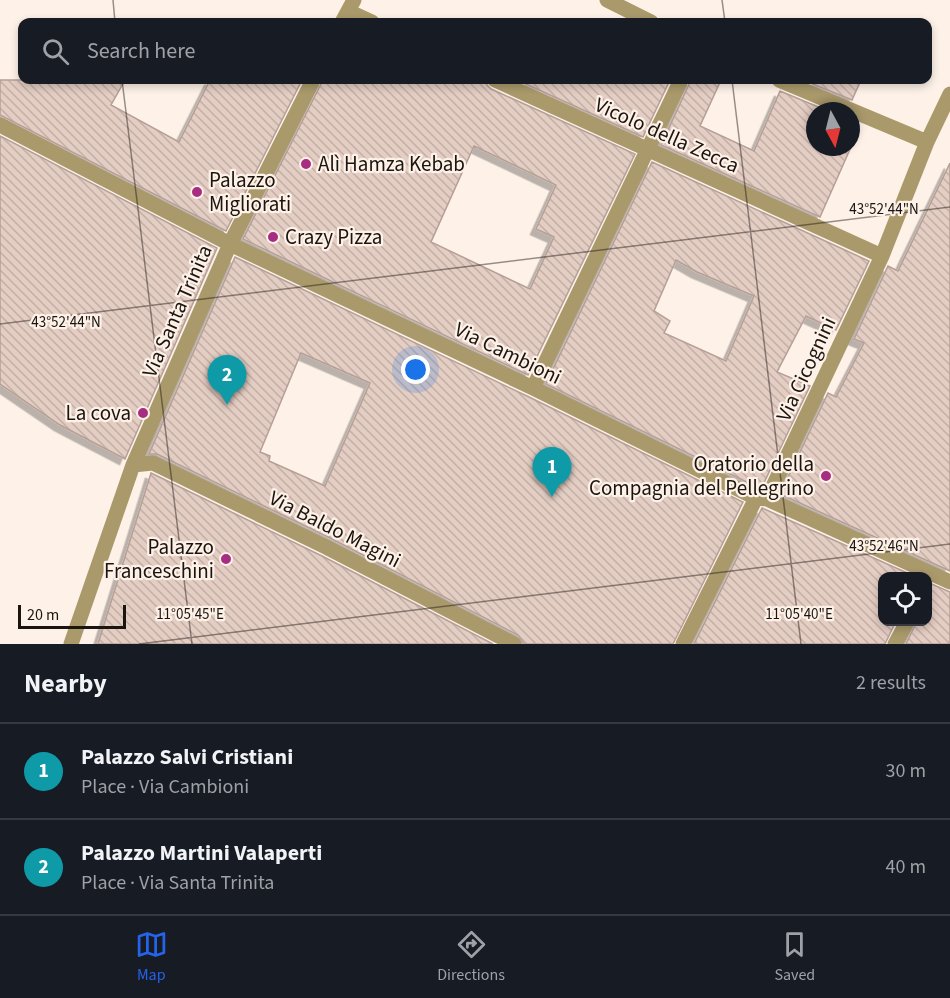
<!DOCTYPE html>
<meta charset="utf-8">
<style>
:root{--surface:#171b24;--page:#242831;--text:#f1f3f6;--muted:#9ea1a6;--line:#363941;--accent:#2563eb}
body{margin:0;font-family:"Source Sans 3",sans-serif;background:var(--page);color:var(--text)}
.controls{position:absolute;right:18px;bottom:18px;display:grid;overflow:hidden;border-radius:12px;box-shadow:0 3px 9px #0003}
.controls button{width:54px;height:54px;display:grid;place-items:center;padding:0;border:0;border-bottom:2px solid var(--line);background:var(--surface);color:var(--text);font:30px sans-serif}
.compass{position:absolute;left:806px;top:102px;width:54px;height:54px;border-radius:50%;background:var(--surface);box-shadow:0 3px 9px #0003;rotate:173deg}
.scale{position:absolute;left:18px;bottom:15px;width:108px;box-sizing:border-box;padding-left:6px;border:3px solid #1b1510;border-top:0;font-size:16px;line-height:21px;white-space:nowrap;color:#1b1510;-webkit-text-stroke:4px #fdf1e8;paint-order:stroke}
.you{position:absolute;left:416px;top:370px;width:21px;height:21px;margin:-15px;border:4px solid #fff;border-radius:50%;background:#1a73e8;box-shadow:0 0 0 9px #1a73e833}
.badge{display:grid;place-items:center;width:39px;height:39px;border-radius:50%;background:var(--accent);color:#fff;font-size:20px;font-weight:700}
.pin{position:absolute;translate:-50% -50px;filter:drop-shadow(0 2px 3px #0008)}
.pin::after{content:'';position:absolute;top:32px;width:21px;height:18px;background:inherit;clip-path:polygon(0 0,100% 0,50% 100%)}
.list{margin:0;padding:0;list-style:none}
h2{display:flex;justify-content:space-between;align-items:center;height:78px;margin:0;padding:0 24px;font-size:26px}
h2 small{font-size:20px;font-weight:400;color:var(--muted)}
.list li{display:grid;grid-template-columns:39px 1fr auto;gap:18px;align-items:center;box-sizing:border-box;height:96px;padding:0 24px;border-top:2px solid var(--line)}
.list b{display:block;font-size:22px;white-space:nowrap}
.list p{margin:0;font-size:20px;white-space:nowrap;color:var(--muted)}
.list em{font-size:20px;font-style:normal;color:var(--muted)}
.icon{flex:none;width:33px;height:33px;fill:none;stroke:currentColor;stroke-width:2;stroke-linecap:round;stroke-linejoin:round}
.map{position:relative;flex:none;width:950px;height:644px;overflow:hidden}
.search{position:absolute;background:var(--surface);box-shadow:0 3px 9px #0003;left:18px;right:18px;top:18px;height:66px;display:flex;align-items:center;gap:15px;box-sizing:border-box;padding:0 21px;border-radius:12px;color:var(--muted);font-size:22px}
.sheet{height:270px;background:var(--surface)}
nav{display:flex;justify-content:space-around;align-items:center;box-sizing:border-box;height:84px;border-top:2px solid var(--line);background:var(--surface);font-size:16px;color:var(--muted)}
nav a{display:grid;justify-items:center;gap:3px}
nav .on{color:var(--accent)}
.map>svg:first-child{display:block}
.building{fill:url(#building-back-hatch);stroke:#b59f96;stroke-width:1.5;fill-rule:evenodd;filter:url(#shadow)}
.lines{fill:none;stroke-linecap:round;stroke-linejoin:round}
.street{stroke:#aa996b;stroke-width:15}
.ticks{fill:none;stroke:#1b1510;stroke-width:1.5;stroke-opacity:0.45}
.poi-dot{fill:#a62d82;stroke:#fdf1e8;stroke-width:2}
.labels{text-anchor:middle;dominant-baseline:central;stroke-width:4.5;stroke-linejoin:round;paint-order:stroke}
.street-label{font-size:21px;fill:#1b1510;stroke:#fdf1e8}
.poi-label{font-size:21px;fill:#1b1510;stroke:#fdf1e8;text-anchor:start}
.ticks-label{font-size:15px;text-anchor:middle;fill:#1b1510;stroke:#fdf1e8;stroke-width:4.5;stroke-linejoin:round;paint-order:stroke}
</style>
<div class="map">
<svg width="950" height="644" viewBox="0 0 950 644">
<defs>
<pattern id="building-back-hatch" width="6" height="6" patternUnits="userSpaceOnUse" patternTransform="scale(1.5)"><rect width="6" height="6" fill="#e4cdc3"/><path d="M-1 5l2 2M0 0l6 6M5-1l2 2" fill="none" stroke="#c3afa6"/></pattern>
<filter id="shadow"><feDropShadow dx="-5.5" dy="5.5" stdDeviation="0" flood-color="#0004"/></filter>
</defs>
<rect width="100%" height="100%" fill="#fdf1e8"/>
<path class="building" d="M0 80H125L111 105 179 142 210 80H302L226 231 0 115Z
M323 80H485L487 85 491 89 635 154 528 375 243 239ZM474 146 556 185 536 229 554 237 530 289 431 242Z
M517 80H670L643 137Z
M691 80H721L700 126 754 151 780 91 828 111H815V147H851L820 217 661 145Z
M803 80H861L852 100Z
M851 126 859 129 851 146Z
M0 136 217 248 125 459 60 425 0 384Z
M652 162 869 261 836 330 806 316 777 372 810 386 761 489 546 384ZM676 260 697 272 754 296 726 361 664 333 670 321 654 311Z
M950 163V571L780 494 828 393 836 397 864 343 854 339 888 266 898 271Z
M235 257 529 397 743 502 673 644H524L518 635 330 538 157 454H149ZM301 353 370 383 325 486 269 461 270 456 260 452Z
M151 473 322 556 493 644H98Z
M762 508 914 576H882V621H896L885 644H694Z
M927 582 950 592V644H906L917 621H927Z"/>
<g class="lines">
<path class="street" d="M607 0 651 22
M348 11 372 22
M342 22 354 0
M495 80 882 256
M779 80 927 142
M0 125 230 244 533 388 756 498 767 499 950 582
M533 388 681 80
M133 465 153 463 326 547 514 644
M767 499 882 256 927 142 950 94
M71 644 133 465 230 244 313 80
M683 644 756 498
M895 644 907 622"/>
</g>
<path class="ticks" d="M113 0 115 22M722 0 725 22M122 80 192 644M732 80 801 644M0 324 950 207M139 644 950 544"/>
<g class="poi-dot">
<circle cx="306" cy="164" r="6"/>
<circle cx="197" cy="192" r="6"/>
<circle cx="273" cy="237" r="6"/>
<circle cx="143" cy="413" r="6"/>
<circle cx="826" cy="476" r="6"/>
<circle cx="226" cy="559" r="6"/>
</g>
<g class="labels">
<g class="street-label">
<text transform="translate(667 135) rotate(24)">Vicolo della Zecca</text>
<text transform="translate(177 311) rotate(-66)">Via Santa Trinita</text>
<text transform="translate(508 353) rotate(26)">Via Cambioni</text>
<text transform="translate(806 369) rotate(-65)">Via Cicognini</text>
<text transform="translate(335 529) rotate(27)">Via Baldo Magini</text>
</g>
<g class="poi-label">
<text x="318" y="164">Alì Hamza Kebab</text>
<text x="209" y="180">Palazzo<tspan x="209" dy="24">Migliorati</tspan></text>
<text x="285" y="237">Crazy Pizza</text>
<text x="131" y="413" text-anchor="end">La cova</text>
<text x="814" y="464" text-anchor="end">Oratorio della<tspan x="814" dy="24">Compagnia del Pellegrino</tspan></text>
<text x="214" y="547" text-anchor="end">Palazzo<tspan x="214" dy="24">Franceschini</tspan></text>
</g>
</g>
<g class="ticks-label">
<text x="884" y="214">43°52'44"N</text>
<text x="66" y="327">43°52'44"N</text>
<text x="884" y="551">43°52'46"N</text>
<text x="190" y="619">11°05'45"E</text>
<text x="799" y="619">11°05'40"E</text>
</g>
</svg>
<div class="controls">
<button><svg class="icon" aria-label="locate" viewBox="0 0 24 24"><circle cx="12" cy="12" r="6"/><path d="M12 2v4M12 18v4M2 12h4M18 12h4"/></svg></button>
</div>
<svg class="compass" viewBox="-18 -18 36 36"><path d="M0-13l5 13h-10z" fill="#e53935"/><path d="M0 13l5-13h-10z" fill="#9ea1a6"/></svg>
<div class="scale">20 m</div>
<div class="you"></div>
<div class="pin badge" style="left:552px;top:497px;background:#0f9aa8">1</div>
<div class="pin badge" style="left:227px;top:405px;background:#0f9aa8">2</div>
<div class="search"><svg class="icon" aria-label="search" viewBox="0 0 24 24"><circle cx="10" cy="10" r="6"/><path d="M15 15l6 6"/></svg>Search here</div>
</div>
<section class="sheet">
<h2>Nearby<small>2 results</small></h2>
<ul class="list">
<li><span class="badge" style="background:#0f9aa8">1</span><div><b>Palazzo Salvi Cristiani</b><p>Place · Via Cambioni</p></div><em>30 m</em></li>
<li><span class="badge" style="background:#0f9aa8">2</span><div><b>Palazzo Martini Valaperti</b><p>Place · Via Santa Trinita</p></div><em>40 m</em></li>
</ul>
</section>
<nav>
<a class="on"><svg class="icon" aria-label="map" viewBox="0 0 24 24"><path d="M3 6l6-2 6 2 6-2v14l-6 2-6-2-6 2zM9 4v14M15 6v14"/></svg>Map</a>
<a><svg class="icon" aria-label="directions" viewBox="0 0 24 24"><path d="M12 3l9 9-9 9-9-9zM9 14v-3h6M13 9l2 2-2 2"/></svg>Directions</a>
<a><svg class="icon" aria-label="saved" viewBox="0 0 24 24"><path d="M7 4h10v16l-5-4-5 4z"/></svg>Saved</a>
</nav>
